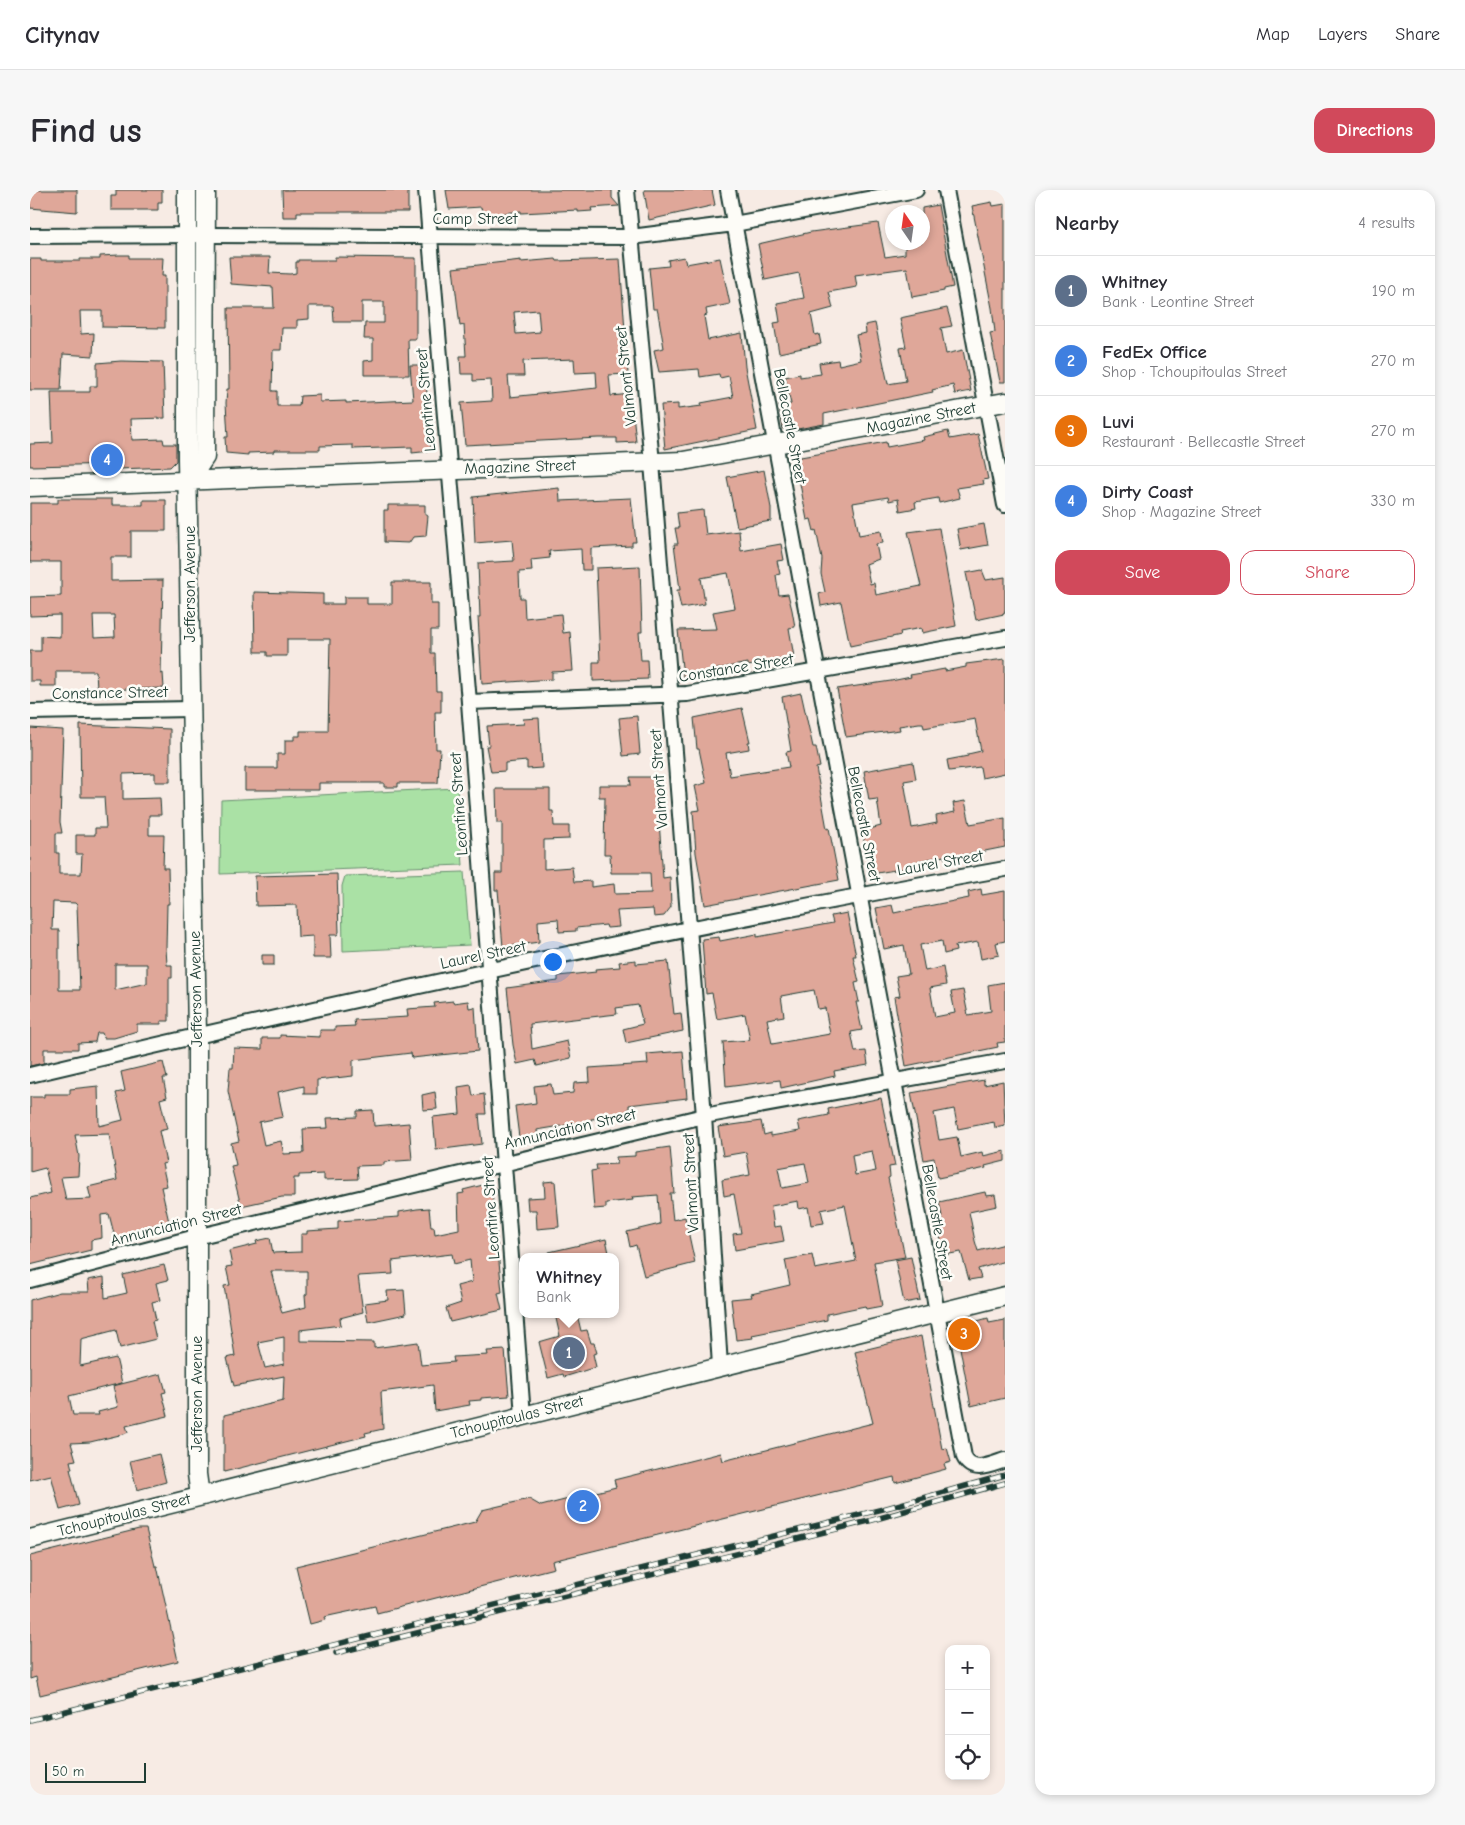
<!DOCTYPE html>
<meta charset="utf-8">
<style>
:root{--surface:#fff;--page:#f7f7f7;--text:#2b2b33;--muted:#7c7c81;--line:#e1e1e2;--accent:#d1495b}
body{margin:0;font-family:"Comic Neue",sans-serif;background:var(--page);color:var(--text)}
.controls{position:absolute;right:15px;bottom:15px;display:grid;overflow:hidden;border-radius:10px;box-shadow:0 2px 8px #0003}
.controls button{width:45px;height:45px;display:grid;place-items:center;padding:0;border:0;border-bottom:1px solid var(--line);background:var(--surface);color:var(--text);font:25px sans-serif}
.compass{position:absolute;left:855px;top:15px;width:45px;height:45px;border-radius:50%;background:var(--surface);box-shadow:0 2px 8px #0003;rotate:347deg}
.scale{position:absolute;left:15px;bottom:12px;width:101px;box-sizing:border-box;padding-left:5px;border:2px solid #1f3d34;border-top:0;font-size:14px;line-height:18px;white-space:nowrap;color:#1f3d34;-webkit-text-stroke:4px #fdfcf7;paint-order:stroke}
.you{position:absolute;left:522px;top:771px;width:18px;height:18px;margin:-12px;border:4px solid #fff;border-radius:50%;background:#1a73e8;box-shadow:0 0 0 8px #1a73e833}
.badge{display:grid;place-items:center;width:32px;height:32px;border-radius:50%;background:var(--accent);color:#fff;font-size:16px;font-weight:700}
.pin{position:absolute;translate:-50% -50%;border:2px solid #fff;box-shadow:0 1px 5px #0006}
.popup{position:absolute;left:489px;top:1063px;width:100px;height:65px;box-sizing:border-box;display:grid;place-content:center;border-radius:10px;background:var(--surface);filter:drop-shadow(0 1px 4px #0005);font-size:16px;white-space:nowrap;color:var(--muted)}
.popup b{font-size:19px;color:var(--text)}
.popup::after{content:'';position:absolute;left:50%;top:100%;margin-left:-10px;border:10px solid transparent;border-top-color:var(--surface)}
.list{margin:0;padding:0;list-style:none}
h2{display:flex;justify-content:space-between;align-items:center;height:65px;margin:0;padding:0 20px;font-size:21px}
h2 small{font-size:16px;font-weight:400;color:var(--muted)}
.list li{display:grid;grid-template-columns:32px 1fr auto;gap:15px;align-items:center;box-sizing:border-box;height:70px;padding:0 20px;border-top:1px solid var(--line)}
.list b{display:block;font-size:19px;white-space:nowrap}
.list p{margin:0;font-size:16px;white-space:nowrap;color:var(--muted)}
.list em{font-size:16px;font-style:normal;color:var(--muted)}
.actions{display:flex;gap:10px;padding:15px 20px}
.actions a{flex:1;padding:11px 0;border:1px solid var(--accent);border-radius:15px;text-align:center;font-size:18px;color:var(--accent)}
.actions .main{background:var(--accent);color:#fff}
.icon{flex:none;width:28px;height:28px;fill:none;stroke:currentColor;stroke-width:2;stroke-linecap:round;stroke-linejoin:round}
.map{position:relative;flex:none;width:975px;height:1605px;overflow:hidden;border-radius:15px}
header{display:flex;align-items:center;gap:30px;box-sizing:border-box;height:70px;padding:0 25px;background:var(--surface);border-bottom:1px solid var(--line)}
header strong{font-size:24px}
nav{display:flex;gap:28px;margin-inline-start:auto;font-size:18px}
.intro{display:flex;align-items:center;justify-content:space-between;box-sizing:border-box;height:120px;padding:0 30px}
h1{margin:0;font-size:35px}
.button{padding:12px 22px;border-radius:15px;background:var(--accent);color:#fff;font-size:18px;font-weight:700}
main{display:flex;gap:30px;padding:0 30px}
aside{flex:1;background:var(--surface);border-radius:15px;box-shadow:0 2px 8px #0003}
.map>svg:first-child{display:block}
.green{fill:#aae1a5;stroke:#648f6c}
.building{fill:#dfa799;stroke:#1f3d34;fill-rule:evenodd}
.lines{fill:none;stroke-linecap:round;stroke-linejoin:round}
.minor-casing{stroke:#1f3d34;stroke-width:18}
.tertiary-casing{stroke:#1f3d34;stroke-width:21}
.minor{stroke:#fdfcf7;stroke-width:14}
.tertiary{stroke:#fdfcf7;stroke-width:18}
.rail-casing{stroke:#1f3d34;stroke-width:5.5}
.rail{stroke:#fdfcf7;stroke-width:4;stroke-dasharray:11;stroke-linecap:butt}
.labels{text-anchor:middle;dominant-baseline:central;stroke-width:5;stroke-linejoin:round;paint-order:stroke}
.street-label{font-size:16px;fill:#1f3d34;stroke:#fdfcf7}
</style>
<header>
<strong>Citynav</strong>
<nav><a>Map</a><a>Layers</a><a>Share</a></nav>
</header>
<div class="intro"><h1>Find us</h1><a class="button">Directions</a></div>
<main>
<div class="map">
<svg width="975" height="1605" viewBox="0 0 975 1605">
<rect width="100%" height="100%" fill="#f7ebe4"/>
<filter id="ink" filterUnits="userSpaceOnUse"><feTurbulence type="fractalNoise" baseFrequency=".02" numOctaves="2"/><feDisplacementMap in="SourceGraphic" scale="10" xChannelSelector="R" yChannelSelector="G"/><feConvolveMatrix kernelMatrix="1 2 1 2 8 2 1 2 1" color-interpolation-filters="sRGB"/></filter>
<g filter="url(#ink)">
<path class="green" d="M427 598 433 675 190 684 191 610Z
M434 682 440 755 313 761 312 696 315 686Z"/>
<path class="building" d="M0 0H47V22L0 18Z
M86 0H132V12H128V20H81V6H86Z
M252 0H378V22H267V27H253Z
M416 0H582V8L589 16 561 18 562 21 548 22V20L491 23V21L453 26 451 17 419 19Z
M614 0H682L685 15 619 30Z
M962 12 963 16 975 14V192H970L960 143 965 142 962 118 942 16Z
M908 15 923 97 914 99V101L882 107 877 78 825 85 827 97 799 102 803 118 781 124 785 145 789 144 791 154 749 163 744 133 750 132 747 113 774 108 769 83 735 90 728 54 781 42 848 33 855 67 875 64V52H892V18Z
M89 65H99V68H133L132 86H135V138L72 137V121H50L51 144 64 143 63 166 33 164 31 200H0V69H11V71H50V69H70V66Z
M199 67H240L239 83 260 84 266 83V72H268V70H305V67L386 68V149H378L379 185H334V171L343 170V149H334L335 133H354V112H332V132H304L303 116H279V129L267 130V138H252L251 160H243L242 201H247V216H269L270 206 290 205V212L316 211V213L383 210 380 175H395L401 261 382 263V257L323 259V255L290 256V260H244V262L218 263V265L196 263 195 247H198L196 213 197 199H199L198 118H244L243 97 201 94Z
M654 67 656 74 690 68 700 114 676 119 677 125 674 126 678 150 712 143 715 177 727 240 635 259 631 215 648 214V219L672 216 671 213 703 207 699 186 690 188 689 184 670 187 669 179 629 182 624 160 634 158 628 123 627 119H623L619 78 639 76 638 70Z
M526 69 527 71 590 69 598 184 579 185 581 206 601 204 606 252 587 253V248H568L435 255 431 213 462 211 461 190 443 191V184H431L430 166H436L434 135 430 136 423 78 491 70V72ZM508 120 510 142 486 144 484 122ZM544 169 545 183 566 182 567 198 480 207 478 186H494L493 171Z
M917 118 922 136 911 138 916 164 933 160 941 201 925 204 923 195 902 200 903 202 794 224V234L757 241 753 239 749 216 761 214 755 187 770 184V187L791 184 789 173 808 170 809 175 831 170 826 145 836 143 835 135 845 133 858 194 876 191 870 158 876 157 870 128Z
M91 171 133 172 135 228 101 229 102 250 133 249 134 254H146V271L140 277 88 279V274L0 276V254L23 253 21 202H60V196H67V173Z
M918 241 920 249 948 244 958 289 953 290 954 294 927 298 930 308 909 313 908 308 885 312 886 318 870 321 868 309 859 311 858 307 823 313 829 345 851 341 853 353 846 354 849 369 836 374 840 394 844 393 846 405 891 396 878 342 909 338 926 436 892 443 891 438 870 442 871 445 820 456 811 412 791 416 789 404 795 402 791 384 792 369 786 340 784 341 781 329 777 330 765 268 856 252 857 257 894 250 893 247Z
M734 280 741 318V331L707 337 697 287Z
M529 298 530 311 601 308 606 352H602V356L561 358V380H552L551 359 519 361 520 368 501 370 502 381 489 382 490 408H494L495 428 531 424 533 443 540 442 543 481 522 482V489L452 494 448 427H450L448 373 484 371 482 350 445 353 443 307Z
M28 309H82V315H113V310H136V341H101V367H81V391L133 390 131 484 133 483 134 498 67 500 66 481H26V496H10V491H0V461H11V446L30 447V425L0 426V407L31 406V372H0V313H28ZM63 425H84L85 447 64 448Z
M358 315H395V324L398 326 396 346 383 347 379 353 354 352V320H358Z
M673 320 676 345 709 341 711 361 751 354 754 370 747 371 750 384 746 385 749 405 758 404 762 420 765 437 759 438 764 467 718 476V473L687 479 688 481 669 483V485L653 487 648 440 687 439 683 422 705 418 698 383 671 388 675 414 651 418 647 400H650L644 354H648L645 338H649L647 323Z
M954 334 958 355 931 360 927 339Z
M610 376 612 442H609L611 470H617L618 489 563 491V472H570L566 378Z
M952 380 956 390 975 387V419L974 424 946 430 936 383Z
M362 392H401V414H408V440H401V463H405L406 501H411V522H405L406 559H410L408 593H368V597H354V593H289V600H215V578H247V564H255V550H264V546H270V541H298L300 449H257V466H237V462H225L224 402 293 404V414H314V407H337V414H362Z
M975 469V583L952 588 950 577 919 581 917 570 938 566V564L951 561 945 529 894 538 893 533H889L869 536 870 540 816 547 807 499 861 491 881 487 880 485 915 479V481L936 477V474Z
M771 503 783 557H786L790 577 786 578 797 639 799 638 809 690 675 715 666 663 663 621 670 620 665 596 676 593 669 559H667L664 528 712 518 720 552H718L719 559 696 563 700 586 759 577 756 562 761 561 752 507Z
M607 526 610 564 593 566 589 528Z
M509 528 512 578 497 579V571L475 573V581L461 582 456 556H459L457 536 494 534 493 529Z
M50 535 140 539V592H125V583L93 584V609L130 608 131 625H119V645H134L133 678H138L139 714H137L136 758 137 775H142V788H139V831H131V834H107V841L84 848H74L72 843H67L65 852 48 853V859H14V873L0 876V538L33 540 30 632 32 643H26V663H29V684H51L52 664H46V645H65V638H76L74 607H51ZM23 712 45 713 47 715 50 800H29V740H22ZM85 774H117V793L85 800Z
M883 572 886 589 874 591 882 638 907 633 906 626 925 622 923 613 935 611 940 634 975 628V657L915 669 914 666 888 671 889 676 841 684 832 641 851 636 847 609 839 610 834 581Z
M600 587H626L633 688 640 687 641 717 634 726 624 727 623 719 587 721 589 737 577 738 576 735 546 738V741L529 742 528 729 508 731 509 752 473 757 468 700H465V683H472V633H467L466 599H520V621H523L524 636H539V649L514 650V679L542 677 544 692 561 691V697L584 694 585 704 621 703 620 683H581L580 664H574L575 607H569V595H601Z
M307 684 309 742 307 745H300L301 768H283V746L268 747 267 715 226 716 225 686Z
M951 699 952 705 975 701V751L966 753 969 765 951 769 948 752 925 756 926 761 914 764 912 751 890 755 895 781 913 777 916 795 900 798 905 827 925 823 921 802 933 800 938 825 961 821 958 795 975 792V852L967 853 968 857 876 876 864 807 870 806 866 786 879 784 874 755 854 759 846 718 862 715 864 723 883 719 939 708 938 702Z
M817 723 826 766H823L829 792 825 793 829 812H826L832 840 821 842 825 862 836 861 838 875 804 881 805 886 751 898 750 890 696 897 693 852 720 850 715 824 687 829 682 803 676 804 672 749 689 747 690 751 727 744V747L803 733 801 726ZM784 800 788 819 795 818 800 844 742 854 737 829 754 826 751 806Z
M232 765H244V775H232Z
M606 770V774L638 771 644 824 651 823 653 841 596 853 593 839 613 834 608 815 586 818 587 824 500 834 502 859 537 851 541 868 507 876 505 870 487 874 483 855 477 798 528 791V786L566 782 565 779 590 777 589 772Z
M423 811V813L438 811 439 818 445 817 448 861 382 868 381 863 323 870V886L287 890V904H274V896L248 902 253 927 229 932 234 955 251 951 254 964 274 963 273 939 298 938 297 928 327 927V921L343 920 344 936 379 933 382 970 354 972V975L327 976 328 989 294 990V984L269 985V988H264V1007H252L211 1016 201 976 206 975 201 953 209 951 198 901 200 878H203L204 858 232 859V848H250V845L290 847V840H305V837L325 836 324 830 378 827 377 819 405 817 404 813Z
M653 861 657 908 599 915V922L573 925 574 928 561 929V931L507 940 508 950 490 955 485 916 506 913 504 896 521 894 523 905 543 903 544 893 560 892 559 878 618 874 617 864Z
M133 872 137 888H133L137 907 130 909 137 939 129 941 136 973 132 974 137 996 131 997 139 1032 105 1040 106 1043 85 1048 79 1024 71 1025 72 1048 61 1050V1060L0 1075V1008L21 1003 15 978 0 982V907H14V904H40V899L68 896 69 936 93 930 86 903 95 901 91 882ZM79 944 87 990 58 997 61 1009 36 1010 31 987 48 986 49 966 45 945Z
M954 890V895L973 891 975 936 965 938 964 932 928 939 924 919 904 923 909 950 927 947 931 967 952 962 953 966 975 961V971L955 976 956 978 908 988 904 968 894 970 881 903Z
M441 895 443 906 454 904 456 924H449L452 954 406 960 403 927 430 924 428 897Z
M405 902 407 919 393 920 392 905Z
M851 908 865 976 859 977 860 987 858 988 875 1067 844 1072 852 1116 836 1119 835 1116 797 1124V1130L722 1145 723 1148 706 1150 701 1109 722 1107 721 1104 760 1095 755 1070 782 1065 785 1079 826 1071 815 1015 791 1020 794 1033 781 1035 778 1017 769 1019 768 1011 741 1016 744 1037 751 1036 754 1051 705 1060 703 1044 711 1043 704 1004 694 1006 692 990 720 985 716 962 693 966 688 937 731 931 734 945 741 943V946L770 941 768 931 799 925 798 919ZM842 961 846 981 825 985 822 965ZM775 973 779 993 752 998 748 978Z
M640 957 644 1003H640L643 1030 655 1027 665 1073 614 1086 606 1055 600 1057 597 1042 630 1034 628 1005 602 1007 603 1010 576 1013V1018L564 1019 561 981 567 980 566 975 587 974 586 967 605 966V962Z
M525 991 529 1037 507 1039 506 1020H498L497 1008 515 1007 514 992Z
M461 993 472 1102 468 1103 472 1120 420 1132 416 1118 431 1113 427 1096 442 1092 440 1070 424 1074 422 1064 362 1071 363 1084 328 1086 333 1122 310 1128 311 1135 270 1140V1151L344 1152V1158L388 1152 391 1175 424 1172 423 1167 458 1165 457 1161 475 1160 479 1206 451 1208V1210L439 1211 440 1215 405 1221 403 1195 351 1202 353 1239 335 1243 336 1246 194 1282V1225L253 1211 254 1186 204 1196 197 1168 205 1166 194 1096 200 1095 196 1077 202 1076 199 1061 227 1054 226 1051 240 1048 243 1063 271 1062V1044H277V1041L308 1039V1031L369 1027V1022L387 1019 399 1018 401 1037H404L405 1044 429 1039 428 1004 434 1003 433 1000ZM241 1081H277V1104L275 1105 276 1117 252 1123ZM254 1147V1174L235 1178 228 1152Z
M955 1002 956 1006 965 1005 967 1016 939 1022 945 1051 948 1061 975 1054V1071L948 1079 951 1088 939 1090 931 1062 914 1065 907 1032 913 1031 909 1012Z
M576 1049 579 1063 563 1067H520L519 1062Z
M881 1067 890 1110 874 1113 865 1070Z
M134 1075 138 1090 126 1093 130 1110 122 1112 126 1130 122 1131 126 1149 90 1158 86 1140 51 1149 50 1176 86 1168 92 1193 39 1206 43 1225H69L68 1222 88 1217 83 1196 131 1184 136 1202 132 1203 138 1226 96 1236 98 1242 94 1244 60 1252 41 1253 46 1270 40 1271 42 1279H40L49 1315 30 1320 21 1285 0 1290V1110L30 1102H59L58 1090 74 1087 75 1108 97 1103 93 1085Z
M374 1100 376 1124 338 1132 335 1113 358 1110 357 1101Z
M525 1124H547L551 1141 557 1140 561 1153H564L567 1163 563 1164 566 1177 534 1187 533 1184 518 1188 509 1152 530 1146Z
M958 1128 959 1133 975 1130V1208L941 1216 926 1137Z
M891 1146 912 1259 917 1258 921 1272 914 1274 916 1279 865 1293 864 1287 522 1371 524 1378 347 1423 345 1416 294 1427 295 1430 280 1434 266 1376 445 1332 452 1320 499 1309 511 1316 586 1297 584 1290 691 1263 693 1271 843 1233 825 1162Z
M129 1264 136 1292 107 1300 100 1271Z
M109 1339H116L125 1376H127L148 1471 10 1505 6 1487 0 1489V1366Z"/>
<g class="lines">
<defs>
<path id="minor" d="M396 0 439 512 493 1226
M597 0 622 273 674 926 690 1176
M698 0 934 1267C942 1284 960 1275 975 1270
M916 0 975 315
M0 46 177 45 601 47 704 34 886 0
M439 512 657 504 975 448
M0 522 161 519
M0 885C323 808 648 737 975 679
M0 1090 166 1047 674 926 975 871"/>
<path id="tertiary" d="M157 0V269L167 845V1284L170 1306
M159 291 175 267 176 0
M0 297 653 271 975 212
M0 1349 975 1106"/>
</defs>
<use href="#minor" class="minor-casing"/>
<use href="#tertiary" class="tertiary-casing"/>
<use href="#minor" class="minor"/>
<use href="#tertiary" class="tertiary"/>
<defs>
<path id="rail" d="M306 1463 839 1331 975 1293
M0 1530 853 1319 975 1285"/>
</defs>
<use href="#rail" class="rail-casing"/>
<use href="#rail" class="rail"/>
</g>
</g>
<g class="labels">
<g class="street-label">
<text x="445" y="29">Camp Street</text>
<text transform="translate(596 186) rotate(-96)">Valmont Street</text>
<text transform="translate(396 210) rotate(-95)">Leontine Street</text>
<text transform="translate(891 228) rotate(-11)">Magazine Street</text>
<text transform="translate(760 236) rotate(79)">Bellecastle Street</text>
<text transform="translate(490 277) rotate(-2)">Magazine Street</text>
<text transform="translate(160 394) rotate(-90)">Jefferson Avenue</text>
<text transform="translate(706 478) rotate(-9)">Constance Street</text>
<text transform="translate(80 503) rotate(-1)">Constance Street</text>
<text transform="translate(629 589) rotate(-94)">Valmont Street</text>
<text transform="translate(429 614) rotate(-94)">Leontine Street</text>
<text transform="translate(834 634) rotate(79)">Bellecastle Street</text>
<text transform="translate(910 673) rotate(-10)">Laurel Street</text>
<text transform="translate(453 765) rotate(-12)">Laurel Street</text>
<text transform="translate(166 799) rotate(-91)">Jefferson Avenue</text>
<text transform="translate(540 939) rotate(-13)">Annunciation Street</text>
<text transform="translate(661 993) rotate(-93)">Valmont Street</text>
<text transform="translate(461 1018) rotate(-94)">Leontine Street</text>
<text transform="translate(907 1032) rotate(80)">Bellecastle Street</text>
<text transform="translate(146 1035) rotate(-14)">Annunciation Street</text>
<text transform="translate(167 1204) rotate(-90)">Jefferson Avenue</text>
<text transform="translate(487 1227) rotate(-14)">Tchoupitoulas Street</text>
<text transform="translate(94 1325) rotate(-14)">Tchoupitoulas Street</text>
</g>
</g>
</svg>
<div class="controls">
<button>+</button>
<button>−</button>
<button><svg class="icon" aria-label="locate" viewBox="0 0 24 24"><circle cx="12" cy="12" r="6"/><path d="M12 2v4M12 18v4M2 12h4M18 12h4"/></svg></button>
</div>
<svg class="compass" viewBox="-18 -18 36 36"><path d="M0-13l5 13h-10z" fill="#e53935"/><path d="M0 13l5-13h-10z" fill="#7c7c81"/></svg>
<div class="scale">50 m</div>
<div class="you"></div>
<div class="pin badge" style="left:539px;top:1163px;background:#5c6f8a">1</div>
<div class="popup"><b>Whitney</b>Bank</div>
<div class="pin badge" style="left:553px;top:1316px;background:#3f7fe0">2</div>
<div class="pin badge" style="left:934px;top:1144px;background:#e8710a">3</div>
<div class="pin badge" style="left:77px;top:270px;background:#3f7fe0">4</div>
</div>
<aside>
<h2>Nearby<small>4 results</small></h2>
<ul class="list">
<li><span class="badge" style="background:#5c6f8a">1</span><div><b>Whitney</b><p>Bank · Leontine Street</p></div><em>190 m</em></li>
<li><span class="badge" style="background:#3f7fe0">2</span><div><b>FedEx Office</b><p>Shop · Tchoupitoulas Street</p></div><em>270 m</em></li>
<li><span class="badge" style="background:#e8710a">3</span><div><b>Luvi</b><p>Restaurant · Bellecastle Street</p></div><em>270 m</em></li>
<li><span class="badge" style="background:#3f7fe0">4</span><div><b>Dirty Coast</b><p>Shop · Magazine Street</p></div><em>330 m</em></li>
</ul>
<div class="actions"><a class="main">Save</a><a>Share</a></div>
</aside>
</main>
